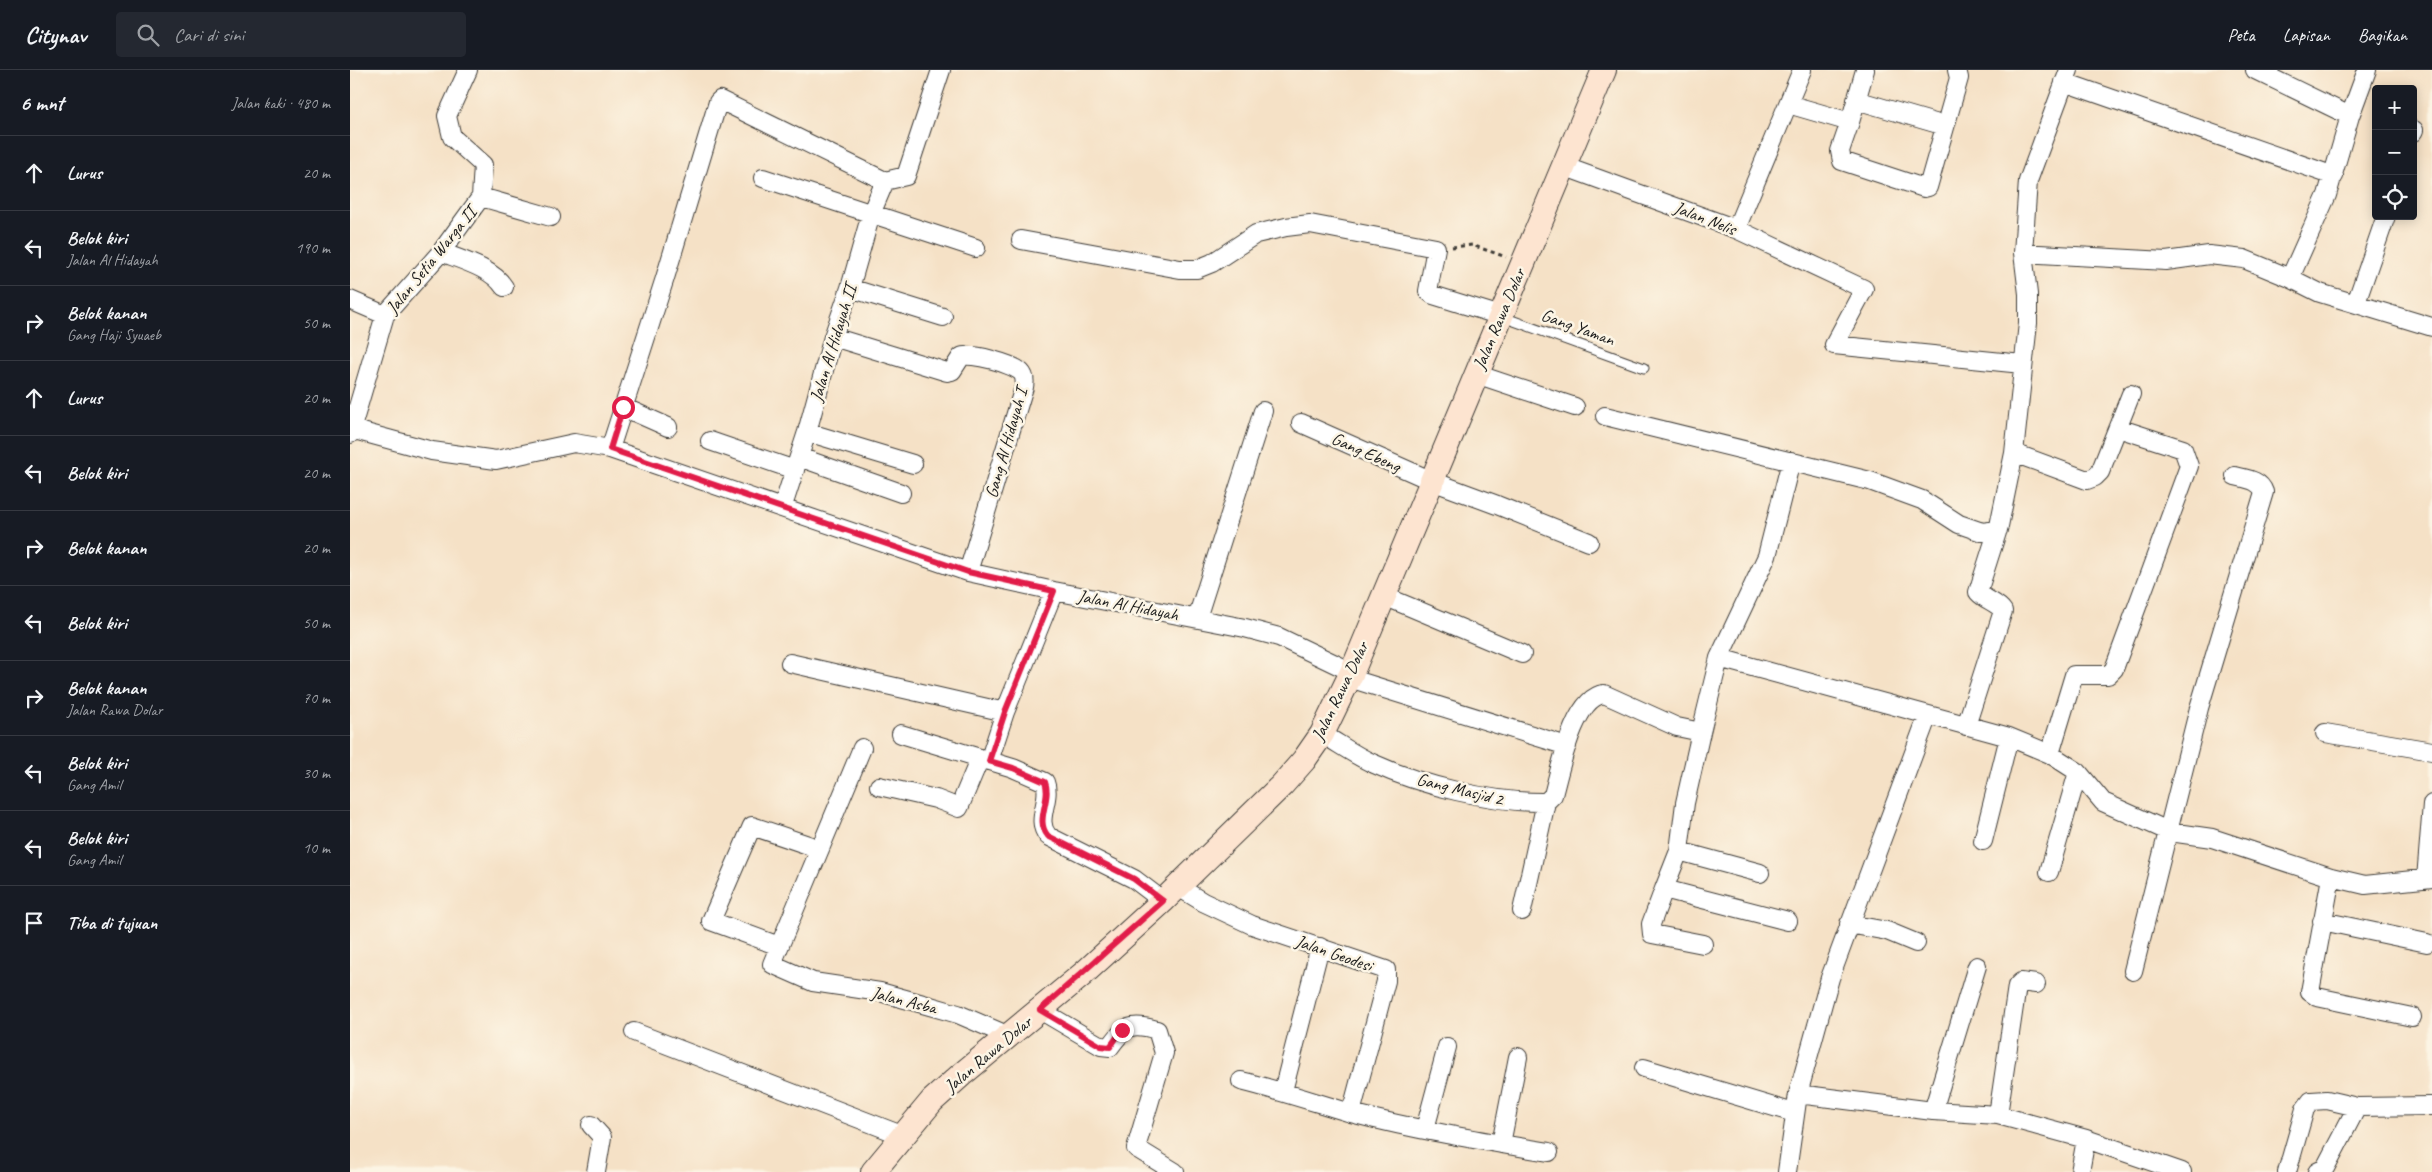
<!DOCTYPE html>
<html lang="id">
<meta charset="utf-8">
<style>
:root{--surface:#171b24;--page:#242831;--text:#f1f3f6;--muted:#9ea1a6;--line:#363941}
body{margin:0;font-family:Caveat,sans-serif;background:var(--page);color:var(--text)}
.controls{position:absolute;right:15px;top:15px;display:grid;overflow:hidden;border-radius:5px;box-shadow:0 2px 12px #0003}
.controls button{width:45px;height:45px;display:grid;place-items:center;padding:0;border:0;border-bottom:1px solid var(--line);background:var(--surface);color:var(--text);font:25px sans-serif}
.stop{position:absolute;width:15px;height:15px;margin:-11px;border:4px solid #e11d48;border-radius:50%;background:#fff}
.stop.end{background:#e11d48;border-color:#fff;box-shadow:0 1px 5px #0008}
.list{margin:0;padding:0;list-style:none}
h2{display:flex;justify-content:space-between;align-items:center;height:65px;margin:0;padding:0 20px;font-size:21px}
h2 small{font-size:16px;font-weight:400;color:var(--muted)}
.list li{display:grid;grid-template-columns:32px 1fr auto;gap:15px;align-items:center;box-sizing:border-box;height:75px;padding:0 20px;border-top:1px solid var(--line)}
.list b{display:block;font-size:19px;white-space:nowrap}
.list p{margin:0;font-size:16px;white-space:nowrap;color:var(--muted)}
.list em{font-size:16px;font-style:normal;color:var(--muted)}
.icon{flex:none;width:28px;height:28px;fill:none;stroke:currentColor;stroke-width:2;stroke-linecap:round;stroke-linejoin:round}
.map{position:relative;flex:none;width:2082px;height:1102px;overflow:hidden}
header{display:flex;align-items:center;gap:30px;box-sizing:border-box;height:70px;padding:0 25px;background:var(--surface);border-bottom:1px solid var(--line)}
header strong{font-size:24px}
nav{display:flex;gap:28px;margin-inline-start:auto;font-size:18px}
.search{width:350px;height:45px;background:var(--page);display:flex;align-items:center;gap:12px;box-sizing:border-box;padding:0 18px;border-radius:5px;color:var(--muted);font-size:19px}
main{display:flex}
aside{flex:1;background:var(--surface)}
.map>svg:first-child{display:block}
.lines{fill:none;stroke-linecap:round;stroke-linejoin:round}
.lane-casing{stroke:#3d3a36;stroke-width:11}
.street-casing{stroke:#3d3a36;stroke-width:20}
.secondary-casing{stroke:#3d3a36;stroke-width:26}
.path{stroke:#3d3a36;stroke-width:3;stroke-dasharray:4 4;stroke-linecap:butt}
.lane{stroke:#fff;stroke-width:9}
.street{stroke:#fff;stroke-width:18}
.secondary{stroke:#fde4d0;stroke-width:24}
.route{stroke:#e11d48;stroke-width:6}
.labels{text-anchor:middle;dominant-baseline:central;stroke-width:5;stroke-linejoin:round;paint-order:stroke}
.street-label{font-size:18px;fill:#1c1c1c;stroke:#fcf5e5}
</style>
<header>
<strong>Citynav</strong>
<div class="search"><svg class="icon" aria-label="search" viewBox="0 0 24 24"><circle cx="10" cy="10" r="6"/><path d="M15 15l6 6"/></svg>Cari di sini</div>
<nav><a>Peta</a><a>Lapisan</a><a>Bagikan</a></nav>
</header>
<main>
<aside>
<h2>6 mnt<small>Jalan kaki · 480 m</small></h2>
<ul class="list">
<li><svg class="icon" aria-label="ahead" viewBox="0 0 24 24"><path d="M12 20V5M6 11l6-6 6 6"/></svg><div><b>Lurus</b></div><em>20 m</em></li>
<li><svg class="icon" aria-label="left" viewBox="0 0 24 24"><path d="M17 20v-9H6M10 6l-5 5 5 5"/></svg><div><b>Belok kiri</b><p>Jalan Al Hidayah</p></div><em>190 m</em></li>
<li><svg class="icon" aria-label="right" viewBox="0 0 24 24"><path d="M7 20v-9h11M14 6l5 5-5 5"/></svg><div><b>Belok kanan</b><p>Gang Haji Syuaeb</p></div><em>50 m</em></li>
<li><svg class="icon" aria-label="ahead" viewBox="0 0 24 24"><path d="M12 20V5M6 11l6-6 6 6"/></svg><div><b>Lurus</b></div><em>20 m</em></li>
<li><svg class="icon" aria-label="left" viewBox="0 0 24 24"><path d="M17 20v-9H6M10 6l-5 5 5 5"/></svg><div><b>Belok kiri</b></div><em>20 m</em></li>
<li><svg class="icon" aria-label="right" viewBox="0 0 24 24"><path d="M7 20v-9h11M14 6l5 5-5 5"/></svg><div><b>Belok kanan</b></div><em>20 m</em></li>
<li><svg class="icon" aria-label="left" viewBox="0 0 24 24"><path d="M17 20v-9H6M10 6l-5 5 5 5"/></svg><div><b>Belok kiri</b></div><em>50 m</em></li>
<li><svg class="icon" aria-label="right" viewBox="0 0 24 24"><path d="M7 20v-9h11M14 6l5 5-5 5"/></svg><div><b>Belok kanan</b><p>Jalan Rawa Dolar</p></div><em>70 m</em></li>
<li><svg class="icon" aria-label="left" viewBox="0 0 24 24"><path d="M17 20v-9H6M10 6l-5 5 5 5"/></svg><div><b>Belok kiri</b><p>Gang Amil</p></div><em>30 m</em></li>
<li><svg class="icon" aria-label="left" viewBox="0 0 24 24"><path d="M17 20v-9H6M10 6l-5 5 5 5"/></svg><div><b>Belok kiri</b><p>Gang Amil</p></div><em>10 m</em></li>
<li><svg class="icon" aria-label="arrive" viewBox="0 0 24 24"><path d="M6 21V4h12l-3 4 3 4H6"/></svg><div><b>Tiba di tujuan</b></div></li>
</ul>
</aside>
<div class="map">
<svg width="2082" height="1102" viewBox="0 0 2082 1102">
<rect width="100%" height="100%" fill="#fcf5e5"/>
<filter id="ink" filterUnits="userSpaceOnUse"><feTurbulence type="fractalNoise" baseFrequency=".02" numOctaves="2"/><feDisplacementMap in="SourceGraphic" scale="10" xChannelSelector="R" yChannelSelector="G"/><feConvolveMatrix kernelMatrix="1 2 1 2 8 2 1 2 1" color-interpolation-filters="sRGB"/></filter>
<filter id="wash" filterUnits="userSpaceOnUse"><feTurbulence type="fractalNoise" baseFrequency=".0096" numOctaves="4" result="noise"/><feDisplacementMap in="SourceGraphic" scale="20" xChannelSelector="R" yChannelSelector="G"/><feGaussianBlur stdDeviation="1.12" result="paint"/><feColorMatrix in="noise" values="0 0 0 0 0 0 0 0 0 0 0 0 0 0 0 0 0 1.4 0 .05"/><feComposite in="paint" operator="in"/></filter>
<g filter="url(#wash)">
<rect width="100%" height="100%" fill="#f5e1c6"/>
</g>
<g filter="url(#ink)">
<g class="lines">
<defs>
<path id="lane" d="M1153 247 1294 298"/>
<path id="street" d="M1905 0 2000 46
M1714 12 1984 106
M1506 30 1595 56
M1438 34 1500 52 1515 0
M1500 52 1490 81 1492 91 1574 118 1578 117 1609 8 1607 0
M2063 62 2064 60
M1213 96 1386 159 1514 219 1484 275 1672 294
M413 108 626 178
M131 127 201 147
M1386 159 1452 0
M671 170 830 199H847L862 193 906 164 936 157 960 154 1086 178 1078 221 1083 225 1151 246
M91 182C111 190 142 198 154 217
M1673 183 1816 191 1859 185 1894 189 1940 208 1970 223 2082 257
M1940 208 1977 125 2000 46 2017 0
M500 218 593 247
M0 230 35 245
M2006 233 2036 146
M483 267 597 302 602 301 611 287C620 282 663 294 671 302 675 306 675 312 674 317L618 502
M1126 304 1225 337
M273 337 318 357
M1255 346 1520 411 1572 430 1609 454 1632 462 1648 460
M951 353 1082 411 1147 435 1239 472
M1 359 82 381 146 390 224 373 260 379 618 502 704 521 895 558 929 567 1002 602
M457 362 563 394
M0 364 35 245 91 182 131 127 133 95 102 67 97 46 118 0
M360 371 445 400
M260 379 315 208 368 32 370 30 535 111 556 106 591 0
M1664 383 1737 410 1745 407 1750 402 1781 324
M449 387 551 423
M433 436 457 362 483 267 500 218 521 144 535 111
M1034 526 1172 584
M847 548 913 341
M1369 588 1659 667 1700 684 1728 702 1753 732 1820 762 1862 768 1981 807 2015 815 2082 808
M440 593 655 642
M999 608 1217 676
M1616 656 1653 541C1647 532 1636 531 1628 522L1649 456 1664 383 1678 253V224L1673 183 1678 111 1719 0
M1351 662 1335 733 1329 781 1314 819 1438 851
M1975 663 2082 681
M551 664 663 698 695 712C702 730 684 750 698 766L784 809 813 831
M972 664C988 673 1004 685 1022 693 1070 715 1142 733 1196 732L1203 725C1210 700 1224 627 1254 624L1327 657 1351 662 1369 588 1417 486 1441 391
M512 678 422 894 463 912 530 922 580 936 608 944 659 966
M1700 684 1724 605H1758L1764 599 1839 396 1833 379 1768 358
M639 691 655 642 704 521
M529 716 586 729 609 738 630 688
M1633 771 1659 667
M1329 781 1410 803
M1699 802 1728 702
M1981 807 1960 922 1967 927 2062 947
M2076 809 2082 734
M827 816 853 832 902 855 1036 900V911L1001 1043
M1314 819 1301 854 1302 864 1353 874
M1172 841 1196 732
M1972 851 2077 873
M1499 854 1537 861 1566 873
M429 876 361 851 402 756 470 779
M1783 901 1849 638 1914 422C1910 410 1897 409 1885 406
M690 940 751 976 760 977C775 956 781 952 807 960L814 983 786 1078 825 1102
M284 962 554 1066
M1294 998 1444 1043
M891 1011C928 1020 964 1032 1001 1043 1066 1060 1133 1071 1199 1082
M933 1021 970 877
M1448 1024 1480 908 1578 645
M1583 1041 1627 896
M1648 1045 1667 916 1671 912 1686 914
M241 1055 252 1067 246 1102
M1075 1059 1097 977
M1151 1074 1168 987
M1437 1102 1448 1024 1583 1041 1648 1045 1736 1069 1832 1102
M1730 1102 1736 1069
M1937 1102 1955 1039 1961 1031 1977 1030 2007 1037 2082 1036
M1967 1102 1975 1098 2007 1037"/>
<path id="secondary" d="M523 1102 582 1031 611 1005 733 904 813 831 932 715 954 690 972 664 1002 602 1254 0"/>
</defs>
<use href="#lane" class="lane-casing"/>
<use href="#street" class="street-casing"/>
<use href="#secondary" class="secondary-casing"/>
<path class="path" d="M1102 177 1122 175 1156 187"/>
<use href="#lane" class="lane"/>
<use href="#street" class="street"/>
<use href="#secondary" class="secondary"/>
</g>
</g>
<g class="lines" filter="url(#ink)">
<path class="route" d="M273 337 260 379 618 502 704 521 655 642 639 691 663 698 695 712C702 730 684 750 698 766L784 809 813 831 690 940 751 976 760 977 772 960"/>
</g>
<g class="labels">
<g class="street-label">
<text transform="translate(1355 148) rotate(21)">Jalan Nelis</text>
<text transform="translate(81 190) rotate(-51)">Jalan Setia Warga II</text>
<text transform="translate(1149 249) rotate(-67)">Jalan Rawa Dolar</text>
<text transform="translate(1228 257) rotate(20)">Gang Yaman</text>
<text transform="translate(483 273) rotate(-73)">Jalan Al Hidayah II</text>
<text transform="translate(656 373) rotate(-74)">Gang Al Hidayah I</text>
<text transform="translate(1016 382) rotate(24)">Gang Ebeng</text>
<text transform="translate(778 535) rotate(11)">Jalan Al Hidayah</text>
<text transform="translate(990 621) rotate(-64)">Jalan Rawa Dolar</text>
<text transform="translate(1110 719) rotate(14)">Gang Masjid 2</text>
<text transform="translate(984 883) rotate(19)">Jalan Geodesi</text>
<text transform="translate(554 930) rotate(14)">Jalan Asba</text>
<text transform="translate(638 984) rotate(-40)">Jalan Rawa Dolar</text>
</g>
</g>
</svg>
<div class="controls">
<button>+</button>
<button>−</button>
<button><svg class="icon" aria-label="locate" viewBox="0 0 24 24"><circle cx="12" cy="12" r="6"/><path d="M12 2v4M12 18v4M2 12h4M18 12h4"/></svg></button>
</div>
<div class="stop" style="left:273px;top:337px"></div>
<div class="stop end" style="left:772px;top:960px"></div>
</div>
</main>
